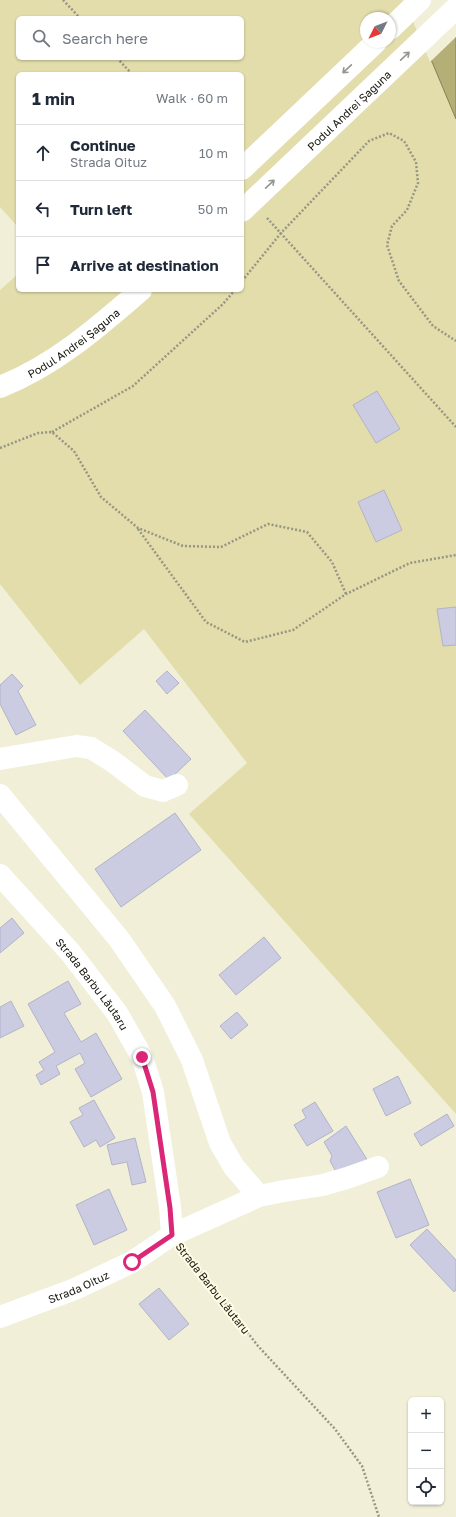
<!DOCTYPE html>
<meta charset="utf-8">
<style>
:root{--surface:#fff;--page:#f2f2f3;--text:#1f2937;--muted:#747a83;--line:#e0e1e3}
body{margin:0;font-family:"Golos Text",sans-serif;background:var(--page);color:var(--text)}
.controls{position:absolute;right:12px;bottom:12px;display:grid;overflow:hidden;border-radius:6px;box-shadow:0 1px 3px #0004}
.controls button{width:36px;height:36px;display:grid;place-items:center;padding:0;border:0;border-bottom:1px solid var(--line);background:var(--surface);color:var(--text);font:20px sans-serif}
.compass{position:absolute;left:360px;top:12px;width:36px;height:36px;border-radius:50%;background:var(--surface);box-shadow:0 1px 3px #0004;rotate:228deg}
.stop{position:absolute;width:12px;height:12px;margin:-9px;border:3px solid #db2777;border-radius:50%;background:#fff}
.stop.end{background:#db2777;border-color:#fff;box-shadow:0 1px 4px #0008}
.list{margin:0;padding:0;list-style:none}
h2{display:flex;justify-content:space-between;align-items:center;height:52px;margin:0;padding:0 16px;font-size:17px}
h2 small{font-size:13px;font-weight:400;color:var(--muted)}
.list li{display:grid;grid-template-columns:26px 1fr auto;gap:12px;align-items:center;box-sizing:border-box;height:56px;padding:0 16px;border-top:1px solid var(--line)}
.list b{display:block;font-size:15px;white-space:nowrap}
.list p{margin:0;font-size:13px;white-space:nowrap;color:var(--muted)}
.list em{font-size:13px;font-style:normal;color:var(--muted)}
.icon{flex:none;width:22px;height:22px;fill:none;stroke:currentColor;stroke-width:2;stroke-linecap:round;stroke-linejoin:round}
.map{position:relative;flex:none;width:456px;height:1517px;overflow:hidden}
.search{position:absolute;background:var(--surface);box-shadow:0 1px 3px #0004;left:16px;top:16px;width:228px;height:44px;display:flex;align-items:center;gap:10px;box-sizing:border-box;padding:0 14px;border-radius:6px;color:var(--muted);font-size:15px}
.panel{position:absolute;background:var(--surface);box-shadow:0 1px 3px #0004;left:16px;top:72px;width:228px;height:220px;border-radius:6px}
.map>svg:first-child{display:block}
.green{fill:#e2ddaa;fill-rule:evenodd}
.water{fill:#b4af76;stroke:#848056}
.pier{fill:#f1efd7}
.building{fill:#cbcbe2;stroke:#b2b3c9}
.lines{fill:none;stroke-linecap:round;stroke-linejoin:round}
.path{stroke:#979584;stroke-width:2.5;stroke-dasharray:2 2;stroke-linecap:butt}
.minor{stroke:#fff;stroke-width:22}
.oneway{stroke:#959591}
.route{stroke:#db2777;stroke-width:5}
.labels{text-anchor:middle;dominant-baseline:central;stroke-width:4;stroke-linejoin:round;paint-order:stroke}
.street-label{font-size:11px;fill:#14130b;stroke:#fefce4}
</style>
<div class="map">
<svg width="456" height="1517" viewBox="0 0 456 1517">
<rect width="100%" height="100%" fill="#f1efd7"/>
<path class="green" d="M0 0H406L456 119V1114L189 814 247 763 144 629 80 685 0 584V290L18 274V290H242V74H18V227L0 207ZM18 18H242V58H18ZM366 18H390V42H366Z"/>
<path class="water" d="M406 0H456V119Z"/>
<path class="pier" d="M404 0H456V37L430 62Z"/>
<path class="building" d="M377 391 400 429 376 443 353 405Z
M384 490 402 530 376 542 358 502Z
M456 607V645L443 646 437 609Z
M167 671 179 683 167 694 156 681Z
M12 674 23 686 18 691 36 725 16 735 0 704V685Z
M145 710 191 759 169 780 123 731Z
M175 813 201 850 121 907 95 869Z
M12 918 24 933 0 953V928Z
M264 937 281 958 236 995 219 975Z
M68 981 81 1004 64 1013 81 1042 96 1033 122 1079 91 1097 75 1069 85 1063 80 1053 56 1066 60 1074 41 1085 36 1075 44 1070 39 1062 55 1052 28 1004Z
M11 1001 24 1026 0 1038V1007Z
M237 1012 248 1025 231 1039 220 1026Z
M398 1076 411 1103 386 1116 373 1089Z
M94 1100 115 1138 100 1147 96 1140 84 1147 70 1122 83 1115 79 1108Z
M315 1102 333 1131 307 1146 294 1125 306 1118 302 1110Z
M447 1114 454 1126 421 1146 414 1134Z
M346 1126 368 1161 339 1177 330 1161 332 1156 324 1142Z
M135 1138 146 1182 132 1185 127 1162 112 1165 107 1145Z
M410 1179 429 1225 396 1238 377 1192Z
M109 1189 127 1230 94 1245 76 1205Z
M427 1229 456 1260V1290L454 1292 410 1245Z
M159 1288 189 1324 169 1340 139 1304Z"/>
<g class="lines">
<path class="path" d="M63 0 80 18
M117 58 132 74
M267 218 456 427
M242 281 281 233 369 141 389 133 404 141 416 162 418 183 407 210 392 226 387 245 399 281 433 326 456 341
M52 432 133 386 223 304 235 290
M0 448 38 433 52 432 74 451 101 497 138 528 183 546 221 547 268 524 307 532 332 562 346 594
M138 529 206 622 245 642 293 630 346 594 410 563 456 555
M186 1253 258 1346 335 1429 362 1466 379 1517"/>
<g class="minor">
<path d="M390 29 420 0"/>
<path d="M242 169 376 42"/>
<path id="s1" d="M242 211 456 8"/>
<path id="s2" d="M0 387C55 365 97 328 141 290"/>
<path d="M0 759 76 746 91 748 112 761 145 786 163 791 177 785"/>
<path d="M0 795 119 939 165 1006 192 1060 220 1143 234 1167 259 1196"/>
<path id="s3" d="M0 875 70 952 117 1013 142 1057 153 1092 170 1207 172 1235"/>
<path id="s4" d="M0 1317 75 1289 132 1262 172 1235 259 1196 284 1191 323 1185 347 1178 378 1167"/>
</g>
</g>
<defs><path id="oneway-shaft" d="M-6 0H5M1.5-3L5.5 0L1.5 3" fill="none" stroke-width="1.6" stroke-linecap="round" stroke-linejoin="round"/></defs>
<g class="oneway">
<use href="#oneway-shaft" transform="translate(405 56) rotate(-43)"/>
<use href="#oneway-shaft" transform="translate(347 69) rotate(137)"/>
<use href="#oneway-shaft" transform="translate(270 184) rotate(-43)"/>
</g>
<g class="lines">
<path class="route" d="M132 1262 172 1235 170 1208 153 1092 142 1057"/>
</g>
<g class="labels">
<g class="street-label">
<text stroke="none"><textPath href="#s1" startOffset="147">Podul Andrei Șaguna</textPath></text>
<text stroke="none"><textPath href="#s2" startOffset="86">Podul Andrei Șaguna</textPath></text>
<text stroke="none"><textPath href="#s3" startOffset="143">Strada Barbu Lăutaru</textPath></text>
<text stroke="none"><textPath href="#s4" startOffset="84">Strada Oituz</textPath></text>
<text transform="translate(213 1288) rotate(52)">Strada Barbu Lăutaru</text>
</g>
</g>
</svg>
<div class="controls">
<button>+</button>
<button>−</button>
<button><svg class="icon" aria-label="locate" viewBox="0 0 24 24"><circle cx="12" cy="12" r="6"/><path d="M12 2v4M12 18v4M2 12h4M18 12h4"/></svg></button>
</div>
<svg class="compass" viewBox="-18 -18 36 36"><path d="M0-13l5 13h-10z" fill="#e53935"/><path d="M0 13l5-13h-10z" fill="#747a83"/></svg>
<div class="stop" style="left:132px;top:1262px"></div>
<div class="stop end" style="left:142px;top:1057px"></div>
<div class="search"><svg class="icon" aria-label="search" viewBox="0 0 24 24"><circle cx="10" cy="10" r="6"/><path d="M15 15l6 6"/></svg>Search here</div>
<section class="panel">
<h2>1 min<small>Walk · 60 m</small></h2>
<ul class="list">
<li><svg class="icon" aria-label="ahead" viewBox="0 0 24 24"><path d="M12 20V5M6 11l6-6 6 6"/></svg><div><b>Continue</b><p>Strada Oituz</p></div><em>10 m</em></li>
<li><svg class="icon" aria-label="left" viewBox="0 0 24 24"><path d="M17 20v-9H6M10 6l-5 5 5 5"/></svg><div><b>Turn left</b></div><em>50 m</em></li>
<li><svg class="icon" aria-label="arrive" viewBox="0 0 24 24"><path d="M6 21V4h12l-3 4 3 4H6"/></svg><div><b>Arrive at destination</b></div></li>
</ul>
</section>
</div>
